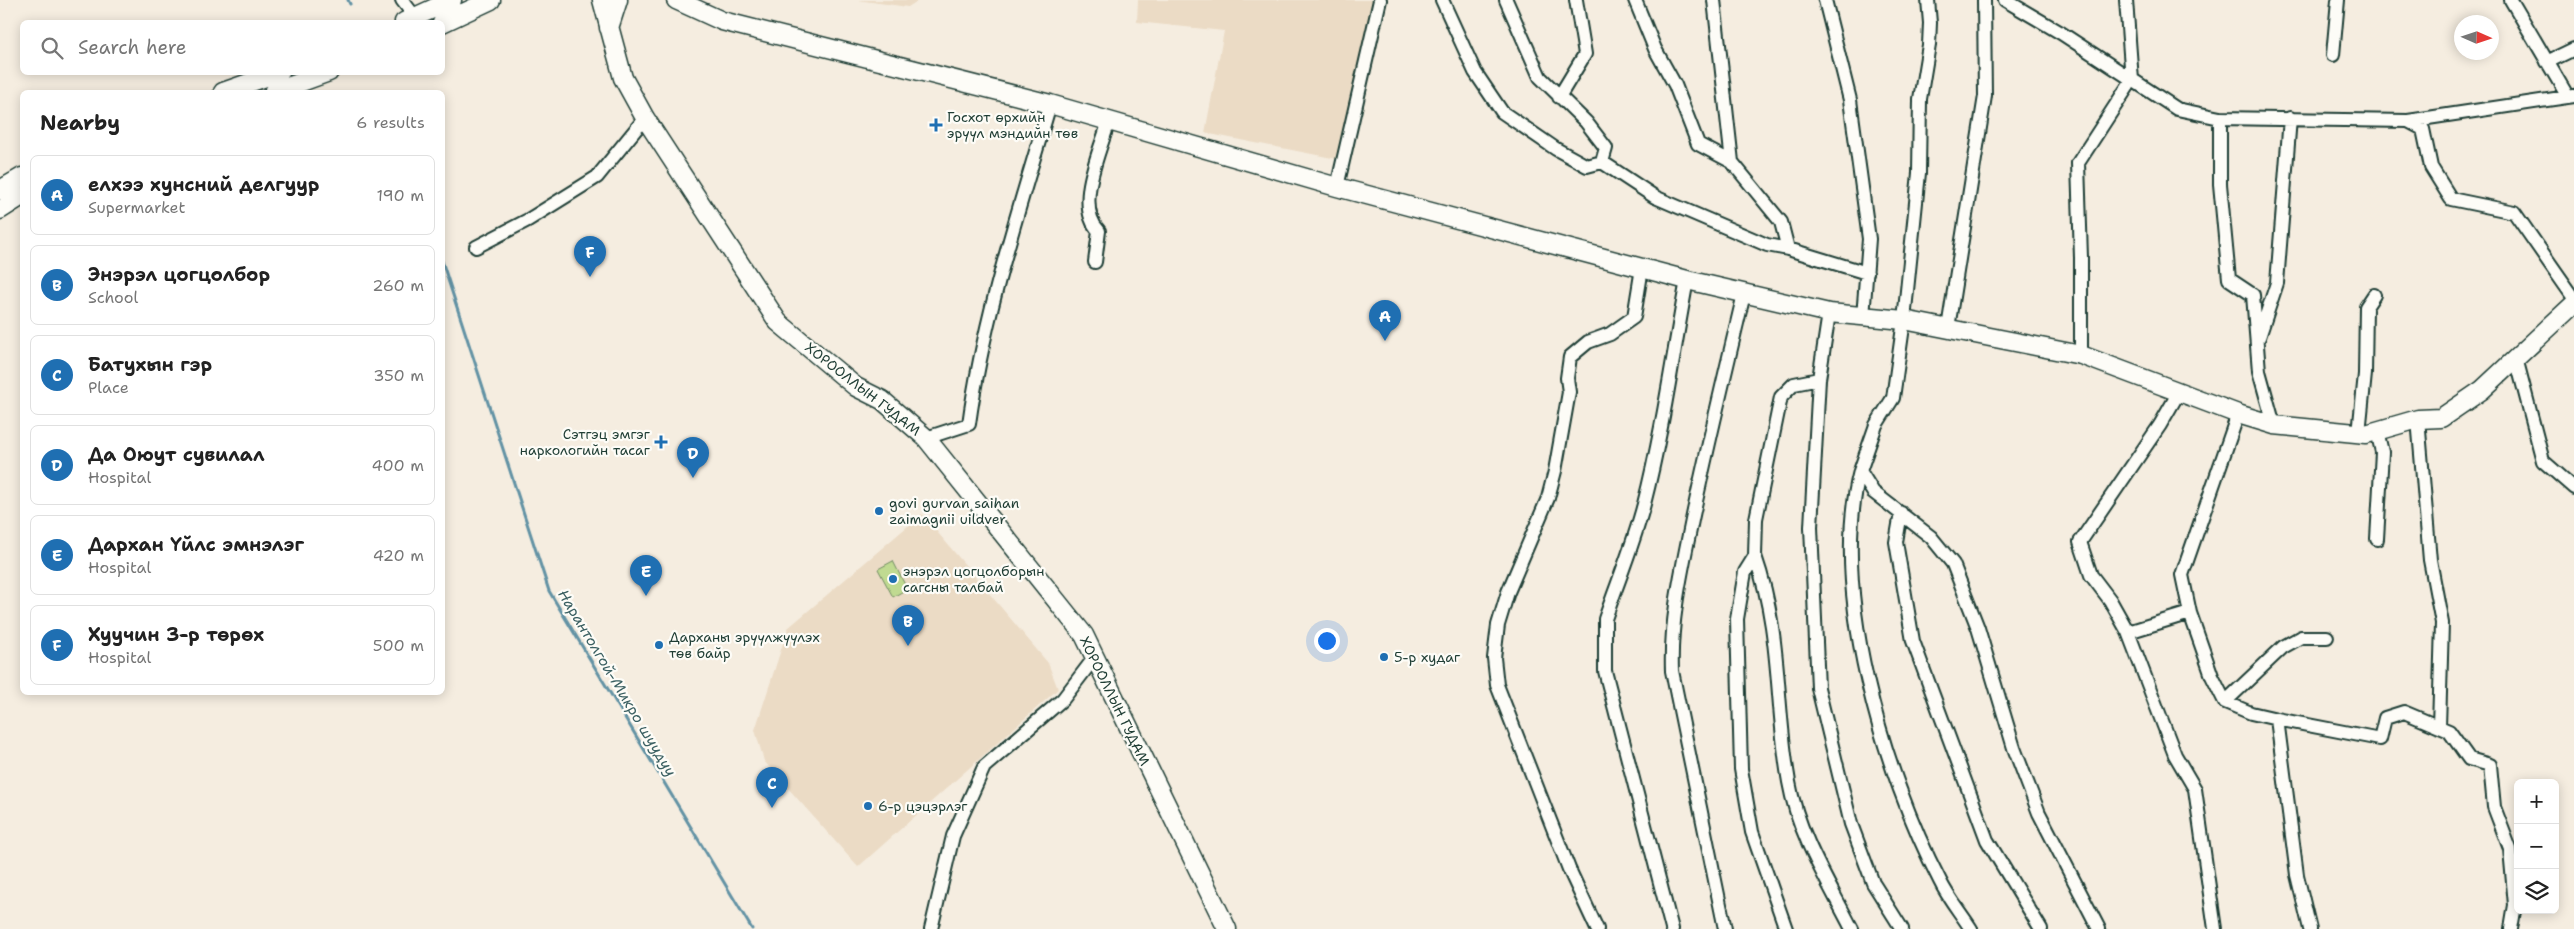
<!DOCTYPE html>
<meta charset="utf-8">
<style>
:root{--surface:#fff;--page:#f2f2f2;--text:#222;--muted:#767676;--line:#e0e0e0;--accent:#1f6fb2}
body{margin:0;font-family:"Shantell Sans",sans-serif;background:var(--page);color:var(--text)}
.controls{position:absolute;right:15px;bottom:15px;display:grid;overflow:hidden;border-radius:8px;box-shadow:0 2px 12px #0003}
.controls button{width:45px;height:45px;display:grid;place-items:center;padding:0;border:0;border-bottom:1px solid var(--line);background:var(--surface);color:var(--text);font:25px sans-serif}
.compass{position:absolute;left:2454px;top:15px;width:45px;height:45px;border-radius:50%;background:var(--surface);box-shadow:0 2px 12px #0003;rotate:93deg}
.you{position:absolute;left:1326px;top:640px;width:18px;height:18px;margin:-12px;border:4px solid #fff;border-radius:50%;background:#1a73e8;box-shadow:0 0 0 8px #1a73e833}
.badge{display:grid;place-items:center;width:32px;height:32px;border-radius:50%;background:var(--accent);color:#fff;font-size:16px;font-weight:700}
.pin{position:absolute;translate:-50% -41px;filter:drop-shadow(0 1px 2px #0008)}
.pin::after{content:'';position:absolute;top:26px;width:18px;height:15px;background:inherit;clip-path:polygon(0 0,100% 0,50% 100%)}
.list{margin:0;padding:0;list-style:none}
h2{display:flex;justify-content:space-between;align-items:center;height:65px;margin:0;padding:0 20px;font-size:21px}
h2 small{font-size:16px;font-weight:400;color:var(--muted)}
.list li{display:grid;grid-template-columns:32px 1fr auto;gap:15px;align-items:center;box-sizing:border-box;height:80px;margin:0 10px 10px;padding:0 10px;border:1px solid var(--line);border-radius:8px}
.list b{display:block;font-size:19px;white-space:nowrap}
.list p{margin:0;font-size:16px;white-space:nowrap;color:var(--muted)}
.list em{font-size:16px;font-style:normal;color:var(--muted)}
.icon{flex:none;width:28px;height:28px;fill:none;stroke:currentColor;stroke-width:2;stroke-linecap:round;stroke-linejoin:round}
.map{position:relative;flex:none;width:2574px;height:929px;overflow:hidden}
.search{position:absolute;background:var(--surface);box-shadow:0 2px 12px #0003;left:20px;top:20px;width:425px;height:55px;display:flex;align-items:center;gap:12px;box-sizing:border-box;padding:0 18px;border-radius:8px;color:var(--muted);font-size:19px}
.panel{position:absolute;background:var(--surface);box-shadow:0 2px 12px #0003;left:20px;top:90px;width:425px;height:605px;border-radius:8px}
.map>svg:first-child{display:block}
.built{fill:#ebdbc5}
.green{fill:#c0da91;stroke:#708c62}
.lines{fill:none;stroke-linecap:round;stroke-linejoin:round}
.stream{stroke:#6292a4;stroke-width:3}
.street-casing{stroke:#1f3d34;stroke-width:16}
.secondary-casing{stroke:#1f3d34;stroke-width:21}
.street{stroke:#fdfcf7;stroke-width:12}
.secondary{stroke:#fdfcf7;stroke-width:18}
.poi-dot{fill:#1f6fb2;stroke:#fdfcf7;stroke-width:2}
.labels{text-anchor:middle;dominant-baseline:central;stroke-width:4.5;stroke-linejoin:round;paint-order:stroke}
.poi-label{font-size:14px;fill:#1f3d34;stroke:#fdfcf7;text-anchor:start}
.street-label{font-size:14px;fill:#1f3d34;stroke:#fdfcf7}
.water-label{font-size:15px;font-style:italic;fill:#3b6062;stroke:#fdfcf7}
</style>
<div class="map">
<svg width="2574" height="929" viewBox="0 0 2574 929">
<rect width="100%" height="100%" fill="#f5ede0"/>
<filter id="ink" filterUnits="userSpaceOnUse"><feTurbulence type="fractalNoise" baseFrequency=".02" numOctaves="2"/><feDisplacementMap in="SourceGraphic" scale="10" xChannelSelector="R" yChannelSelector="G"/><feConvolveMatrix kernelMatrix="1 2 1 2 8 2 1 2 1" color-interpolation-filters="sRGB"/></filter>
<g filter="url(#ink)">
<path class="built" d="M857 0H919L908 7Z
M1138 0H1374L1337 159 1205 133 1224 31 1137 22Z
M922 514 1048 663 1058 689 858 867 764 761 755 730 788 628Z"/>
<path class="green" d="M893 561 907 589 893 597 878 569Z"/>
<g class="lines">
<path class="stream" d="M348 0 350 4
M442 261 549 591 752 929"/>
<defs>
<path id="street" d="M402 0 415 17
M1442 0 1475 72 1502 112 1556 149 1587 166 1602 162 1655 197 1767 245 1788 249
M1506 0 1540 77 1586 122 1606 148 1602 162
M1635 0 1655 49 1675 85 1698 144 1732 162 1781 222 1788 249 1867 273
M1714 0 1732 162
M1825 0 1850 100 1869 239 1863 317
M1928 0 1930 23 1929 45 1920 99 1919 173 1904 320 1893 398 1876 425 1860 471 1873 492 1931 537 1953 564 1978 628 2014 748 2039 813 2099 929
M2005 0 2061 33 2177 109 2220 118 2408 121 2574 96
M2511 0 2568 97
M2333 55 2338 0
M2547 62 2574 49
M1559 97 1585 54 1576 0
M2220 118V184L2229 279 2253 295 2259 371 2274 425
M2408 121 2423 129 2431 167 2451 199 2514 212 2574 298
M1337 187 1380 0
M476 247 528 220 597 177 645 118
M1095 262 1099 231C1074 206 1100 151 1109 121
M1829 313 1819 379 1811 527 1818 688 1851 824 1873 883 1902 929
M1948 328 1985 96 1984 0
M2259 337 2277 283 2290 118
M2081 355V258L2078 163 2132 80 2126 0
M2516 358 2543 461 2574 488
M2179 392 2160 425 2080 542 2091 575 2110 600 2128 632 2175 755 2195 789 2215 929
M2238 414 2182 575 2190 613 2212 676 2225 702 2251 713 2277 719 2297 875 2310 929
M2418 419 2430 560 2442 623 2439 727
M2359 433 2365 374 2366 307 2374 295
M926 438 969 424C984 314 1019 210 1050 104
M1860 471C1829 591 1884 773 1940 881 1948 898 1961 913 1971 929
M1901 513 1896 542 1913 641 1987 840 2041 929
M2377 539 2382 452 2377 431
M1755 556 1756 519 1781 397 1794 384 1819 379
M2128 632 2190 613
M2225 702 2283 647 2301 637H2327
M2277 719 2380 739 2385 718 2404 712 2449 731 2469 759 2490 765 2494 807 2510 849 2515 905 2511 929
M931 929 953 836 984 767 1063 699 1095 657
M1597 929 1569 869 1497 685 1494 658 1498 625 1508 592 1548 498 1555 471 1569 392 1567 378 1570 357 1588 342 1610 334 1634 317 1642 268
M1672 929 1605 671V619C1618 581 1634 543 1644 504 1663 430 1673 355 1687 280
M1725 929 1672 671C1670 620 1682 570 1692 520 1708 444 1726 369 1744 294
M1786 929 1752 832 1741 769 1737 619 1745 572 1755 556C1782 633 1775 704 1789 782 1798 834 1828 882 1852 929"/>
<path id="secondary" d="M602 0 623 78 645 118 778 322 856 387 882 400 926 438 1084 635 1227 929
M676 0 722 21 1050 104 1337 187 1687 280 1829 313 1904 320 2081 355 2238 414 2274 425 2366 434 2418 419 2441 418 2482 390 2574 304
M404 22 452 0
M442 23 491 0
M609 28 618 0
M223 92 280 72
M274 92 329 72
M0 190 22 177
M0 210 22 196"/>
</defs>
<use href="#street" class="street-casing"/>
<use href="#secondary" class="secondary-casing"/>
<use href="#street" class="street"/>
<use href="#secondary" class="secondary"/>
</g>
</g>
<g class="poi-dot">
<path d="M933.5 117.5h5v5h5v5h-5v5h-5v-5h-5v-5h5z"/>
<path d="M658.5 434.5h5v5h5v5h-5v5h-5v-5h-5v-5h5z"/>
<circle cx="879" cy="511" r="5"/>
<circle cx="893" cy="579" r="5"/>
<circle cx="659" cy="645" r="5"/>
<circle cx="1384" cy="657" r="5"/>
<circle cx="868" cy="806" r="5"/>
</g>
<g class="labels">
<g class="poi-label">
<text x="947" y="117">Госхот өрхийн<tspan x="947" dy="16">эрүүл мэндийн төв</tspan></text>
<text x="650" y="434" text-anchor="end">Сэтгэц эмгэг<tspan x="650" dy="16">наркологийн тасаг</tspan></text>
<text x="889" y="503">govi gurvan saihan<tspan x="889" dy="16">zaimagnii uildver</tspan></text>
<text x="903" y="571">энэрэл цогцолборын<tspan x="903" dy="16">сагсны талбай</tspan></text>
<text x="669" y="637">Дарханы эрүүлжүүлэх<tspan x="669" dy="16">төв байр</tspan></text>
<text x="1394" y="657">5-р худаг</text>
<text x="878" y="806">6-р цэцэрлэг</text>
</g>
<g class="street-label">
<text transform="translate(863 389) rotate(38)">ХОРООЛЛЫН ГУДАМ</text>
<text transform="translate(1115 701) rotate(64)">ХОРООЛЛЫН ГУДАМ</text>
</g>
<g class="water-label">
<text transform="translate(617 683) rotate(59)">Нарантолгой-Микро шуудуу</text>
</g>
</g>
</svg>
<div class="controls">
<button>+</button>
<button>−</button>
<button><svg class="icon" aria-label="layers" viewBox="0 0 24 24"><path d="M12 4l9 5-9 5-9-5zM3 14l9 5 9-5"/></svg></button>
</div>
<svg class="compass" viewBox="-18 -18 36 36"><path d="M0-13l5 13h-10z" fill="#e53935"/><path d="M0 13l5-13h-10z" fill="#767676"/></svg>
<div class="you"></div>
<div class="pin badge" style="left:1385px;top:341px">A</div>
<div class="pin badge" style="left:908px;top:646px">B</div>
<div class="pin badge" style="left:772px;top:808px">C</div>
<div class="pin badge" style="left:693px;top:478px">D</div>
<div class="pin badge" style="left:646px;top:596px">E</div>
<div class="pin badge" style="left:590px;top:277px">F</div>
<div class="search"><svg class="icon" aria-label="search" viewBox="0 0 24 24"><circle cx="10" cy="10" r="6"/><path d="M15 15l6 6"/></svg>Search here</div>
<section class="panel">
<h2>Nearby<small>6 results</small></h2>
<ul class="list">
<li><span class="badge">A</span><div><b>елхээ хунсний делгуур</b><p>Supermarket</p></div><em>190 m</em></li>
<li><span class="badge">B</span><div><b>Энэрэл цогцолбор</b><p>School</p></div><em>260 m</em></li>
<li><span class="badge">C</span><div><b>Батухын гэр</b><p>Place</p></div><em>350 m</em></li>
<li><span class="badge">D</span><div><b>Да Оюут сувилал</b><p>Hospital</p></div><em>400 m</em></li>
<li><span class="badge">E</span><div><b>Дархан Үйлс эмнэлэг</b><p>Hospital</p></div><em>420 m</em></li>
<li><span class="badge">F</span><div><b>Хуучин 3-р төрөх</b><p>Hospital</p></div><em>500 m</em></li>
</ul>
</section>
</div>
